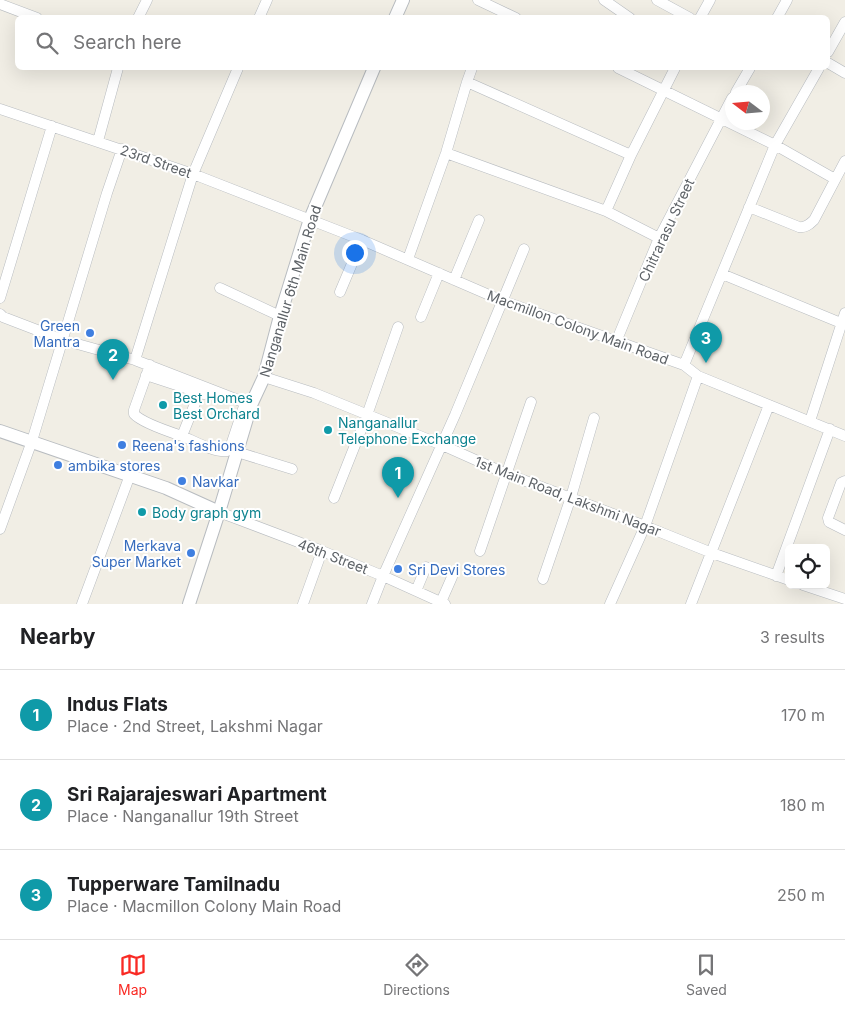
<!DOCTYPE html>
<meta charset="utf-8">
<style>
:root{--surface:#fff;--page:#f2f2f2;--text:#202124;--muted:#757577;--line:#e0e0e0;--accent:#f92a24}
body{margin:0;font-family:Inter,sans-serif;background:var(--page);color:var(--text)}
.controls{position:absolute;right:15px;bottom:15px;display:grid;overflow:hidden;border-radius:8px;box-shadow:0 5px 20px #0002}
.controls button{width:45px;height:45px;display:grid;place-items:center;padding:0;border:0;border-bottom:1px solid var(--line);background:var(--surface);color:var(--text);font:25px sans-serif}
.compass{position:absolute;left:725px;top:85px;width:45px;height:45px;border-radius:50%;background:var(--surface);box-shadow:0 5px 20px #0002;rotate:286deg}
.you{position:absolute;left:354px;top:252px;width:18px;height:18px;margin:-12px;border:4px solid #fff;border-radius:50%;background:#1a73e8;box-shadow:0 0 0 8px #1a73e833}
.badge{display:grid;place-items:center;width:32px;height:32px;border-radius:50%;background:var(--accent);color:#fff;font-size:16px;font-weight:700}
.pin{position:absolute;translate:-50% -41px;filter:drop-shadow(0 1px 2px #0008)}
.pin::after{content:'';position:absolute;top:26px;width:18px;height:15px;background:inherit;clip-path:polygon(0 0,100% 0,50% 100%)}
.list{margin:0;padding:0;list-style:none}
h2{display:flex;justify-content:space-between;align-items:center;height:65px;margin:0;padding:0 20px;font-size:21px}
h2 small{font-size:16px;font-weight:400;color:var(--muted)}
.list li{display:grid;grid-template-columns:32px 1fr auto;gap:15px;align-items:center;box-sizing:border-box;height:90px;padding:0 20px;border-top:1px solid var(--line)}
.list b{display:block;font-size:19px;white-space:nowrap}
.list p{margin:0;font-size:16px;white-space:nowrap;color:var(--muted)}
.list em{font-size:16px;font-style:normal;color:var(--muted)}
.icon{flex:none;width:28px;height:28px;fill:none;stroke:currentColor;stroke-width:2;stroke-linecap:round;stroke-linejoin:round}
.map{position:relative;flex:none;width:845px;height:604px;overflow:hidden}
.search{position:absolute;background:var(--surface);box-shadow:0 5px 20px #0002;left:15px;right:15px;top:15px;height:55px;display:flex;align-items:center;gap:12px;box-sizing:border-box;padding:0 18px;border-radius:8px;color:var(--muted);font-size:19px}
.sheet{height:335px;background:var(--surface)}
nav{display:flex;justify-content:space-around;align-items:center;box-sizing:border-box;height:70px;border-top:1px solid var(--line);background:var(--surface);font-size:14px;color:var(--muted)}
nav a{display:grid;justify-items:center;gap:2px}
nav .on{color:var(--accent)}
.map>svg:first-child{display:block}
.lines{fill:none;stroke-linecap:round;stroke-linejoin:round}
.minor-casing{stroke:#b8bcc0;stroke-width:11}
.tertiary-casing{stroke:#b8bcc0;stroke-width:14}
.minor{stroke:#fff;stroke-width:10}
.tertiary{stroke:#fff;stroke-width:12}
.shop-dot{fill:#3f7fe0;stroke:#fff;stroke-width:2}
.culture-dot{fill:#0f9aa8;stroke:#fff;stroke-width:2}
.labels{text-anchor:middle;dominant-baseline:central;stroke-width:4;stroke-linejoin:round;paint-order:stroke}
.street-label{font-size:14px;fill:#5d6267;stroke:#fff}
.shop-label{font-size:14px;fill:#366cbe;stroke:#fff;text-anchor:start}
.culture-label{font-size:14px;fill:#0d838f;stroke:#fff;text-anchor:start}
</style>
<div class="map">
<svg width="845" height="604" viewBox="0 0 845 604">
<rect width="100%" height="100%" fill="#f1eee5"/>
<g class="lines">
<defs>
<path id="minor" d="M478 0 516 18
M604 0 630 18
M657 0 690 18
M0 4 37 18
M138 18 147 0
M259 18 267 0
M700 18 710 0
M777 18 787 0
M828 52 845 22
M828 63 845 73
M618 68 775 145 835 179
M467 82 631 155
M736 92 750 68
M0 109 193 174 362 240 503 301 684 365 698 376 845 436
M98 141 118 68
M446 153 606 211 659 238
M749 207 799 227C805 228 809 225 814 220L845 161
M606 211 631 155 675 68
M408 259 446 153 467 82 472 68
M722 274 841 323
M454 280 479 220
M220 288 280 316
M340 292 362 240
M0 298 52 126
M0 314 3 317 63 340 135 360 251 405
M421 317 439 273
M616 342 659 238 732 98
M135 360 193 174 238 68
M150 365 134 410V414C142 423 170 432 182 436L202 386
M684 365 775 145 819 68
M146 375 204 394
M264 377 314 393 442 445 507 474 645 526 712 553 789 580
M810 421 845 313
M182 436C194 441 215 453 227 451L230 448 243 409
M237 452 292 469
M845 481 841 483 828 518 829 522 845 530
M334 498 367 415 398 327
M219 512 322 551 383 576 445 604
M0 529 32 441 107 193 122 149
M480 551 531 402
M776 576 830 429
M543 579 571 497 594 418
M803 585 845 599
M416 591 426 567
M441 602 452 577
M82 604 130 475
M303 604 322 551
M372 604 383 576 455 415 524 249
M610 604 645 526 698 376
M691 604 769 405"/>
<path id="tertiary" d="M395 18 403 0
M0 431 166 488 219 512
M189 604 219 512 251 405 264 377 280 316 310 219 374 68"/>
</defs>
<use href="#minor" class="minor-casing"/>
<use href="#tertiary" class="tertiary-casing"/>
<use href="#minor" class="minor"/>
<use href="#tertiary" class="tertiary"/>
</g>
<g class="shop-dot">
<circle cx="90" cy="333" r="5"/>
<circle cx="122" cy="445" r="5"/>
<circle cx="58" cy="465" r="5"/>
<circle cx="182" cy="481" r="5"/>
<circle cx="191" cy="553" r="5"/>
<circle cx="398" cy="569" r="5"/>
</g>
<g class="culture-dot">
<circle cx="163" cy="405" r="5"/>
<circle cx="328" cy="430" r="5"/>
<circle cx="142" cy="512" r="5"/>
</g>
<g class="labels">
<g class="street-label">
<text transform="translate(156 161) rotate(19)">23rd Street</text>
<text transform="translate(666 230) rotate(-65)">Chitrarasu Street</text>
<text transform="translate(290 291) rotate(-73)">Nanganallur 6th Main Road</text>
<text transform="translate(578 327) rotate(20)">Macmillon Colony Main Road</text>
<text transform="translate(568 496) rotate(21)">1st Main Road, Lakshmi Nagar</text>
<text transform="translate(333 556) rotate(21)">46th Street</text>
</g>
<g class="shop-label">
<text x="80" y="325" text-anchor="end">Green<tspan x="80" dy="16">Mantra</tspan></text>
<text x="132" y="445">Reena's fashions</text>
<text x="68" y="465">ambika stores</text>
<text x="192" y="481">Navkar</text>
<text x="181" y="545" text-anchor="end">Merkava<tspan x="181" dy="16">Super Market</tspan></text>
<text x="408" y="569">Sri Devi Stores</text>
</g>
<g class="culture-label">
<text x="173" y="397">Best Homes<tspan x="173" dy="16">Best Orchard</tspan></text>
<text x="338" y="422">Nanganallur<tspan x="338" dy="16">Telephone Exchange</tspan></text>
<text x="152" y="512">Body graph gym</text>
</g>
</g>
</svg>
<div class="controls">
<button><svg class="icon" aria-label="locate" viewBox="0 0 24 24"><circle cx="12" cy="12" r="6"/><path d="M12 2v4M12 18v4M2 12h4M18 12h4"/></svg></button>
</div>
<svg class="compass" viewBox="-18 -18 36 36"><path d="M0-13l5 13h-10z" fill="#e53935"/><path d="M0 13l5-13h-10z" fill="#757577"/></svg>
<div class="you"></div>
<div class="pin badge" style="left:398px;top:498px;background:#0f9aa8">1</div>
<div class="pin badge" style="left:113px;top:380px;background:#0f9aa8">2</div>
<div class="pin badge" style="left:706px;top:363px;background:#0f9aa8">3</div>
<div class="search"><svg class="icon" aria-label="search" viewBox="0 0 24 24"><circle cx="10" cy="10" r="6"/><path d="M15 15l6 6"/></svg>Search here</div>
</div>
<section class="sheet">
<h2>Nearby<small>3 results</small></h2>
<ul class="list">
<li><span class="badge" style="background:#0f9aa8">1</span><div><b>Indus Flats</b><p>Place · 2nd Street, Lakshmi Nagar</p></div><em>170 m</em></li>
<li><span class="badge" style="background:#0f9aa8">2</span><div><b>Sri Rajarajeswari Apartment</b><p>Place · Nanganallur 19th Street</p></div><em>180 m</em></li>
<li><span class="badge" style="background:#0f9aa8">3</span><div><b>Tupperware Tamilnadu</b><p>Place · Macmillon Colony Main Road</p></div><em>250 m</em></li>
</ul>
</section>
<nav>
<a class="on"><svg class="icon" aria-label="map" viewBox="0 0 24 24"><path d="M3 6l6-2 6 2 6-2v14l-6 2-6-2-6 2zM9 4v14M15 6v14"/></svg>Map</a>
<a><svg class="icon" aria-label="directions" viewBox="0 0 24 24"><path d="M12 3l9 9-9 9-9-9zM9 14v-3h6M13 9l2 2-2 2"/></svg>Directions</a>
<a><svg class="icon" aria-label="saved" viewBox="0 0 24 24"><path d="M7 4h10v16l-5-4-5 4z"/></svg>Saved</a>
</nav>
